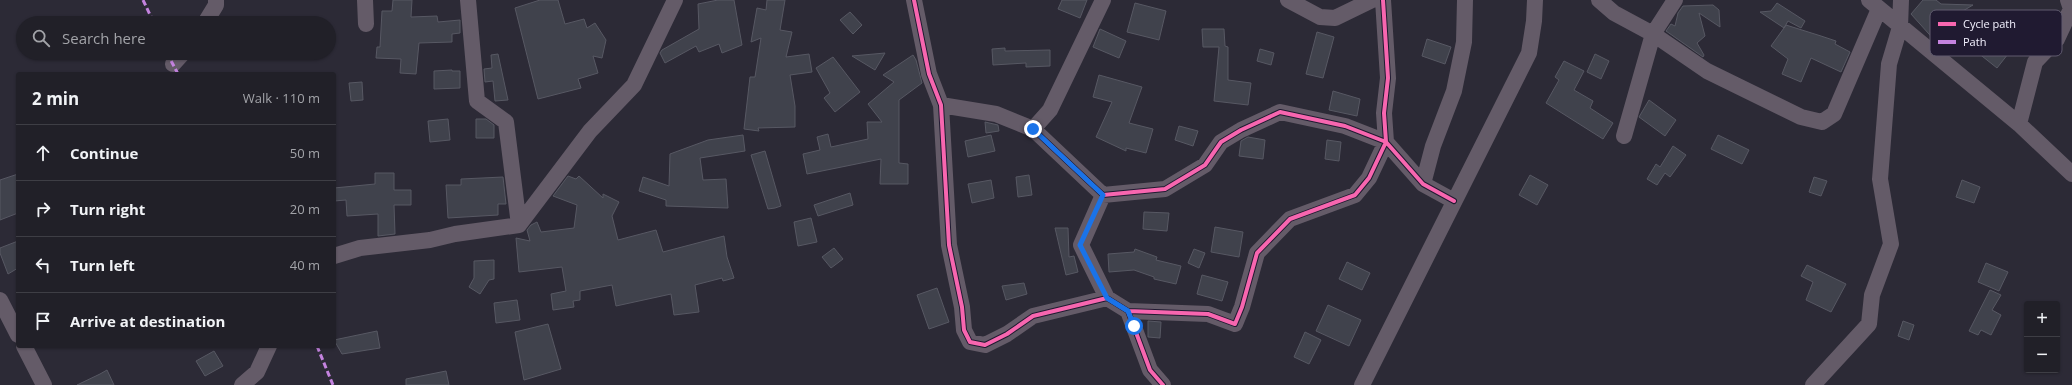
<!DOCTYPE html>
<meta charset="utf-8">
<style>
:root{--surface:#212028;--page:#2d2d34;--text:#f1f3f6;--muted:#a2a3a8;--line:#3e3e45}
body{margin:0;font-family:"Open Sans",sans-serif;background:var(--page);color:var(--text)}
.controls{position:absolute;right:12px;bottom:12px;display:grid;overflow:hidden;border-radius:4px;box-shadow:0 1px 3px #0004}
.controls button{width:36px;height:36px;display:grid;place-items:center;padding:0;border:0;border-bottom:1px solid var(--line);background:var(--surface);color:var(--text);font:20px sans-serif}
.stop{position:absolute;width:12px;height:12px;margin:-9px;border:3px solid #1a73e8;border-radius:50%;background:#fff}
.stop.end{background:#1a73e8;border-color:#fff;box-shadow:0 1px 4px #0008}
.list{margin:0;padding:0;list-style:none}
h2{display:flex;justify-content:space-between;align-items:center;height:52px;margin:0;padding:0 16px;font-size:17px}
h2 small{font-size:13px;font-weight:400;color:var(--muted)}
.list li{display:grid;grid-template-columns:26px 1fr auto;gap:12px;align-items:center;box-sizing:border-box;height:56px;padding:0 16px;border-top:1px solid var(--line)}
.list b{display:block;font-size:15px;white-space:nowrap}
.list em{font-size:13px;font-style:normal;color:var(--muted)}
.icon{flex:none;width:22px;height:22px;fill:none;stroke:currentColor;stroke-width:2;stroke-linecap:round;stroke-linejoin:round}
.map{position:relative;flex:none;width:2072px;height:385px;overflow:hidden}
.search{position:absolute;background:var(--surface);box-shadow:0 1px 3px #0004;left:16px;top:16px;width:320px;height:44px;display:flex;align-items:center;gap:10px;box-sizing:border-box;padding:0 14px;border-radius:22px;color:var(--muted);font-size:15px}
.panel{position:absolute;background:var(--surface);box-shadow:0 1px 3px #0004;left:16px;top:72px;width:320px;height:276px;border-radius:4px}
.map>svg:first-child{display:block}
.building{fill:#40424c;stroke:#575863}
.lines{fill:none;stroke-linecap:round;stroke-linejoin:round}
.street{stroke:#645b68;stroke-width:16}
.quiet{stroke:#c483df;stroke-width:3;stroke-dasharray:6 3;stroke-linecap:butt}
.cycleway-casing{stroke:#201a31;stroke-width:6}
.cycleway{stroke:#f766af;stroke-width:4}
.route{stroke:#1a73e8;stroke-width:5}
.key{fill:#201a31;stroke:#605b6f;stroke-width:1}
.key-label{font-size:11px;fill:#f4f2ff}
</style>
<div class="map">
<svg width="2072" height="385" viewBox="0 0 2072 385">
<rect width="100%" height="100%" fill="#2c2a36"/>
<path class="building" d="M393 0H412L411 17 437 16 438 22 460 20V33L452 34V42L419 43 416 74 400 73 401 59 376 58 377 47H380L382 11H392Z
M540 0H558L565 24 584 19 587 28 595 23 606 40 602 58 593 56 598 73 578 79 581 88 538 99 515 8Z
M718 0H734L742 45 722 53 719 44 699 52 696 46 665 63 660 53 662 50 699 29 698 4Z
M767 0H785L780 30 792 32 786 57 809 54 812 72 790 75 795 106V127L758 128 759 131 744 129 750 77H755L761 38 751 42 757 8 766 10Z
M1062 0H1087L1080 18 1058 9Z
M1923 0H1936L1941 4 1973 5 1956 15 2008 54 1997 68 1953 33 1949 47 1937 43 1911 14Z
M1135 3 1166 11 1159 40 1127 32Z
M1777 3 1805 21 1801 28 1788 21 1784 28 1786 25 1821 36 1836 41 1835 44 1850 52 1841 72 1811 58 1801 82 1782 74 1788 59 1771 46 1784 28 1760 12 1771 11Z
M1713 5 1719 10 1720 27 1699 13 1705 36 1697 43 1704 55 1703 57 1666 31 1671 24 1675 26 1678 13 1683 6Z
M850 12 862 25 853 34 840 20Z
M1100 29 1126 41 1119 58 1093 47Z
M1202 29H1224L1225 46 1228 47V80L1251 83 1248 105 1214 101 1219 47H1203Z
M1317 32 1334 37 1323 78 1306 74Z
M1427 39 1451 47 1445 64 1422 56Z
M1005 48V51L1050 50V66L1026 67V63L993 65 992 49Z
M1260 49 1274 53 1271 65 1257 61Z
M885 53 875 70 852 56Z
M498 54 508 100 495 101 493 81 485 82 484 69 492 68 491 55Z
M1595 54 1609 61 1601 79 1587 72Z
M913 55 916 60 922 83 899 100V163L908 164V184H880L881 159 807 174 803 154 820 150 817 137 828 134 831 147 868 139 867 122H882L868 104 894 82 883 75Z
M833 57 860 92 835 112 824 98 830 93 816 68Z
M1564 61 1584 71 1574 90 1593 101 1590 108 1613 123 1603 139 1546 103 1559 80 1555 77Z
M452 70V71H460V88L434 89V71Z
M1099 75 1142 87 1129 123 1153 129 1146 153 1126 148V151L1096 137 1112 102 1093 97Z
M362 82 363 100 351 101 349 83Z
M1333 91 1360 99 1357 116 1329 110Z
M1649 100 1676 120 1665 136 1639 117Z
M448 119 450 140 430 142 428 121Z
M476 119H486L494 125V138H476Z
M985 122 998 125 999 131 986 133Z
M1179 126 1198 131 1193 146 1175 140Z
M743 135 745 151 700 158 703 180 726 179 728 208 666 206V200L639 191 643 177 669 186 670 154 708 140Z
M991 135 995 151 968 157 965 141Z
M1718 135 1749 150 1742 164 1711 149Z
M1248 137 1265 140 1263 159 1239 156 1241 141Z
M1327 140 1341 142 1339 161 1325 159Z
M1673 146 1686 155 1670 177 1665 173 1657 185 1647 179 1656 164 1660 167Z
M765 151 781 206 775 208 768 209 751 155Z
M375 173H394V190H411V205H394L395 234 378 236V214L347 216 346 200 334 201V188L375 184Z
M18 174V213L0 220V180Z
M1029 175 1032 195 1018 197 1016 177Z
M1530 175 1548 185 1537 205 1519 195Z
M568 176 576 179 579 176 603 198V194L619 202 612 216 618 240 656 230 663 252 724 236 727 257 734 278 723 281 722 278 695 285 699 312 674 315 671 294 616 306 612 285 580 291V300L573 301 574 307 553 310 551 294 566 291 562 267 519 272 516 238 530 241 527 230 531 225 537 222 541 232 574 228 577 205 553 196Z
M503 177 506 204H498V215L448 218 446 185H461V179Z
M1814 177 1827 181 1821 196 1809 192Z
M991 180 994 198 972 203 968 184Z
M1962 180 1980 187 1974 203 1956 197Z
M850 193 853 205 818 216 814 205Z
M1144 212 1169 213 1167 231 1143 229Z
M811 218 817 242 798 246 794 222Z
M1215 227 1243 232 1239 257 1211 252Z
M1055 228H1068L1069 257 1074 256 1078 272 1066 275Z
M18 241V268L8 274 0 253V248Z
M834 248 843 259 831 268 822 257Z
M1135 249 1157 257 1156 260 1181 266 1176 284 1154 279V277L1134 270 1109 272 1108 254 1134 252Z
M1194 249 1205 253 1199 268 1188 263Z
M494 260V279L489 280 480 294 469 287 474 278V261Z
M1347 262 1370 273 1362 290 1339 279Z
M1986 263 2008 272 1999 291 1978 282Z
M1807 265 1846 284 1831 312 1806 300 1813 282 1801 276Z
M1202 275 1228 282 1222 301 1197 294Z
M1024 283 1027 294 1006 300 1002 286Z
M937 288 949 322 929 329 917 295Z
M1990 290 2001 295 1992 310 2001 315 1991 335 1981 330 1978 335 1969 331Z
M517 300 520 320 496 323 494 303Z
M1328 305 1361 320 1349 346 1316 331Z
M1148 321 1161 322 1160 338 1148 337Z
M1903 321 1914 325 1909 340 1898 336Z
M548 324 561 369 524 380 515 332Z
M377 331 380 348 342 354 334 340Z
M1305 332 1321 340 1309 364 1294 357Z
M214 351 223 366 205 376 196 361Z
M107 370 114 385H77L100 374Z
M446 371 449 385H406V379Z"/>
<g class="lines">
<path class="street" d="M365 0 366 24
M468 0 477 101 506 122 519 225
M914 0 929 74 941 105 949 245 962 307 964 330 970 342 985 345 1007 334 1033 316 1107 298 1128 311 1150 370 1163 385
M1288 0 1320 17 1335 18 1372 0
M1599 0 1614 13 1653 34 1707 71 1801 117 1822 122 1834 114 1879 9
M1869 0 2019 124 2072 174
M205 23 216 5V0
M173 64 183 53
M941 105 996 114 1033 129 1050 110 1103 0
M2019 124 2035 62 2057 39 2071 9 2068 0
M1033 129 1103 195 1165 189 1205 165 1221 142 1241 130 1280 112 1345 126 1386 142 1423 184 1454 201
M1624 136 1653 34 1675 0
M1423 184 1433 146 1454 91 1464 42 1465 0
M1103 195 1081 245 1107 298
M334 256 360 248 430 240 455 234 519 225 590 131 634 85 675 0
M0 300 18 335
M1128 311 1208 314 1235 324 1242 307 1257 253 1290 219 1355 195 1369 178 1386 142 1384 113 1388 78 1383 0
M24 346 44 385
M242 385 257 372 269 346
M1362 385 1529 53 1534 21 1535 0
M1813 385 1869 324 1872 295 1891 244 1880 179 1889 64 1900 27 1901 0"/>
<path class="quiet" d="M143 0 154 23
M167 53 178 74
M317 346 333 385"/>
<defs>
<path id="cycleway" d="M914 0 929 74 941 105 949 245 962 307 964 330 970 342 985 345 1007 334 1033 316 1107 298 1128 311 1150 370 1163 385
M1033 129 1103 195 1165 189 1205 165 1221 142 1241 130 1280 112 1345 126 1386 142 1423 184 1454 201
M1128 311 1208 314 1235 324 1242 307 1257 253 1290 219 1355 195 1369 178 1386 142 1384 113 1388 78 1383 0"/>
</defs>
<use href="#cycleway" class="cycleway-casing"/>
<use href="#cycleway" class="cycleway"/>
</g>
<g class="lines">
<path class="route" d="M1033 129 1103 195 1080 245 1107 298 1128 311 1134 326"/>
</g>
<rect x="1930" y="10" width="132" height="46" rx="6" class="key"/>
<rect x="1938" y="22" width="18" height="4" fill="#f766af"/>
<rect x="1938" y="40" width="18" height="4" fill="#c483df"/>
<g class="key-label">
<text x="1963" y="28">Cycle path</text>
<text x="1963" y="46">Path</text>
</g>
</svg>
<div class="controls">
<button>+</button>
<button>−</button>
</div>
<div class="stop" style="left:1134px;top:326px"></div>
<div class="stop end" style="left:1033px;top:129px"></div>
<div class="search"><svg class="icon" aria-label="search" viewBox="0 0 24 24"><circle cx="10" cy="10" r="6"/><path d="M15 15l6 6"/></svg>Search here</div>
<section class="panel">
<h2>2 min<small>Walk · 110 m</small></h2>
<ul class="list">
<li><svg class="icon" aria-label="ahead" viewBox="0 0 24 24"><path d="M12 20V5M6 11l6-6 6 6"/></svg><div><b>Continue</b></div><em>50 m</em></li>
<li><svg class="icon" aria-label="right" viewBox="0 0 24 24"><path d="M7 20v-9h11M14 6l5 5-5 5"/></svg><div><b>Turn right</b></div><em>20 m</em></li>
<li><svg class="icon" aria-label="left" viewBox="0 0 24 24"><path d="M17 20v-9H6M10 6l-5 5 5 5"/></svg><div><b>Turn left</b></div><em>40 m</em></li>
<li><svg class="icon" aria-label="arrive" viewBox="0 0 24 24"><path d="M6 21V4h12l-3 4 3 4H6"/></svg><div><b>Arrive at destination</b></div></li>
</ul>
</section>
</div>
